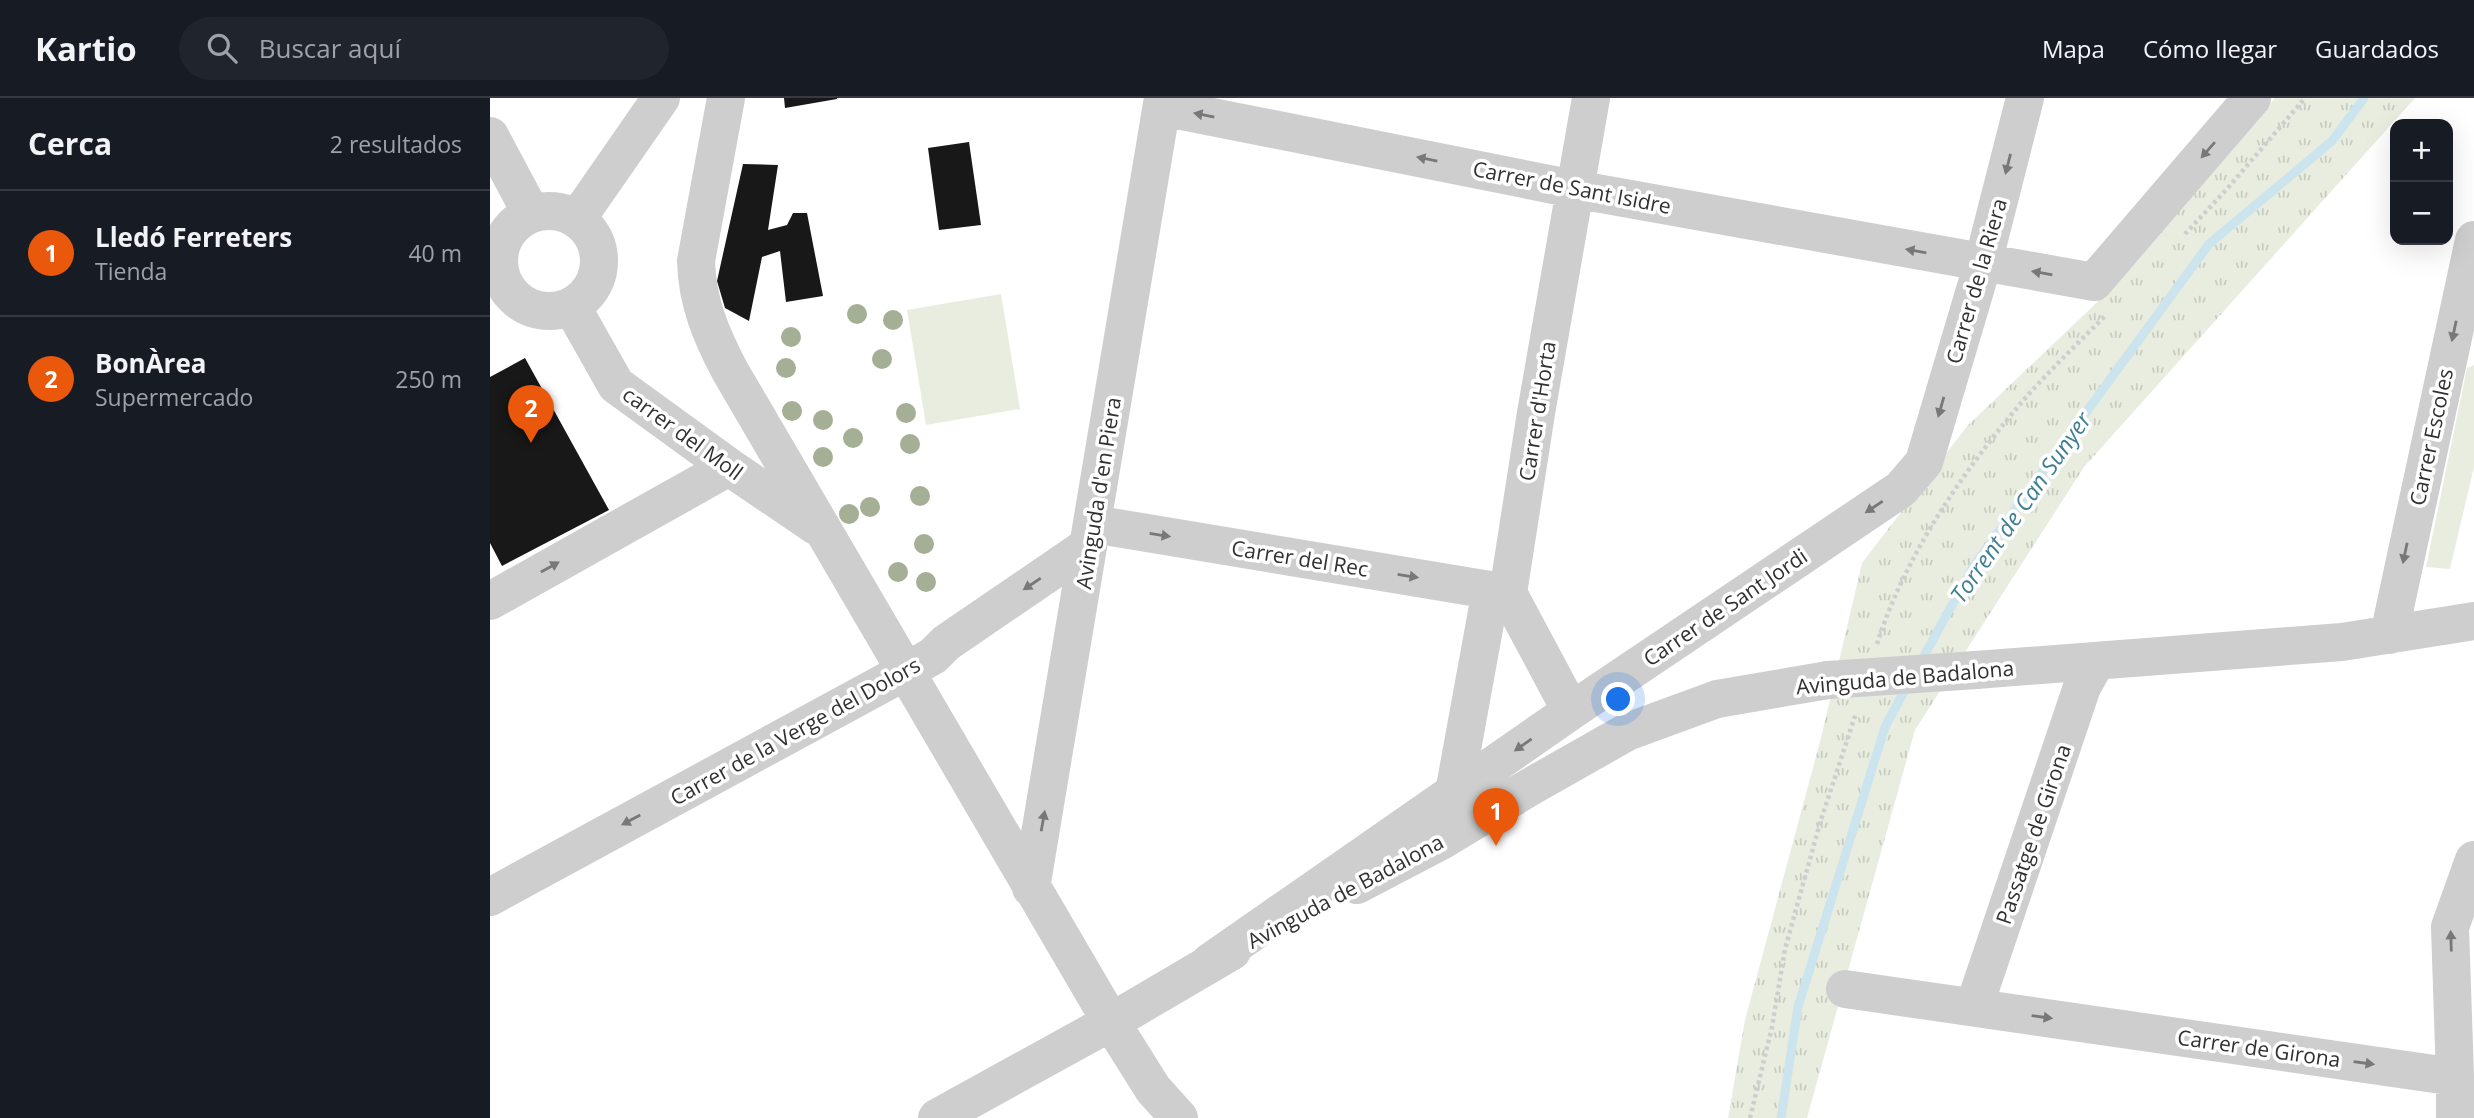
<!DOCTYPE html>
<html lang="es">
<meta charset="utf-8">
<style>
:root{--surface:#171b24;--page:#20242c;--text:#f1f3f6;--muted:#9ea1a6;--line:#363941;--accent:#ea580c}
body{margin:0;font-family:"Open Sans",sans-serif;background:var(--page);color:var(--text)}
.controls{position:absolute;right:21px;top:21px;display:grid;overflow:hidden;border-radius:14px;box-shadow:0 7px 28px #0002}
.controls button{width:63px;height:63px;display:grid;place-items:center;padding:0;border:0;border-bottom:2px solid var(--line);background:var(--surface);color:var(--text);font:35px sans-serif}
.you{position:absolute;left:1129px;top:602px;width:24px;height:24px;margin:-18px;border:5px solid #fff;border-radius:50%;background:#1a73e8;box-shadow:0 0 0 10px #1a73e833}
.badge{display:grid;place-items:center;width:46px;height:46px;border-radius:50%;background:var(--accent);color:#fff;font-size:23px;font-weight:700}
.pin{position:absolute;translate:-50% -58px;filter:drop-shadow(0 2px 4px #0008)}
.pin::after{content:'';position:absolute;top:37px;width:24px;height:21px;background:inherit;clip-path:polygon(0 0,100% 0,50% 100%)}
.list{margin:0;padding:0;list-style:none}
h2{display:flex;justify-content:space-between;align-items:center;height:91px;margin:0;padding:0 28px;font-size:30px}
h2 small{font-size:23px;font-weight:400;color:var(--muted)}
.list li{display:grid;grid-template-columns:46px 1fr auto;gap:21px;align-items:center;box-sizing:border-box;height:126px;padding:0 28px;border-top:2px solid var(--line)}
.list b{display:block;font-size:26px;white-space:nowrap}
.list p{margin:0;font-size:23px;white-space:nowrap;color:var(--muted)}
.list em{font-size:23px;font-style:normal;color:var(--muted)}
.icon{flex:none;width:38px;height:38px;fill:none;stroke:currentColor;stroke-width:2;stroke-linecap:round;stroke-linejoin:round}
.map{position:relative;flex:none;width:1984px;height:1020px;overflow:hidden}
header{display:flex;align-items:center;gap:42px;box-sizing:border-box;height:98px;padding:0 35px;background:var(--surface);border-bottom:2px solid var(--line)}
header strong{font-size:33px}
nav{display:flex;gap:38px;margin-inline-start:auto;font-size:24px}
.search{width:490px;height:63px;background:var(--page);display:flex;align-items:center;gap:18px;box-sizing:border-box;padding:0 24px;border-radius:38px;color:var(--muted);font-size:26px}
main{display:flex}
aside{flex:1;background:var(--surface)}
.map>svg:first-child{display:block}
.grass{fill:url(#grass-tufts)}
.pitch{fill:#e9eddf}
.lines{fill:none;stroke-linecap:round;stroke-linejoin:round}
.stream{stroke:#cce4ed;stroke-width:9}
.building{fill:#181818}
.path{stroke:#cecece;stroke-width:4.5;stroke-dasharray:3.5 3.5;stroke-linecap:butt}
.minor{stroke:#cecece;stroke-width:38}
.minor-bridge{stroke:#cecece;stroke-width:38}
.tree{fill:#a4af95}
.oneway{fill:#787878}
.labels{text-anchor:middle;dominant-baseline:central;stroke-width:7;stroke-linejoin:round;paint-order:stroke}
.street-label{font-size:21px;fill:#313131;stroke:#fff}
.water-label{font-size:23px;font-style:italic;fill:#3e7e93;stroke:#fff}
</style>
<header>
<strong>Kartio</strong>
<div class="search"><svg class="icon" aria-label="search" viewBox="0 0 24 24"><circle cx="10" cy="10" r="6"/><path d="M15 15l6 6"/></svg>Buscar aquí</div>
<nav><a>Mapa</a><a>Cómo llegar</a><a>Guardados</a></nav>
</header>
<main>
<aside>
<h2>Cerca<small>2 resultados</small></h2>
<ul class="list">
<li><span class="badge">1</span><div><b>Lledó Ferreters</b><p>Tienda</p></div><em>40 m</em></li>
<li><span class="badge">2</span><div><b>BonÀrea</b><p>Supermercado</p></div><em>250 m</em></li>
</ul>
</aside>
<div class="map">
<svg width="1984" height="1020" viewBox="0 0 1984 1020">
<defs>
<pattern id="grass-tufts" width="24" height="20" patternUnits="userSpaceOnUse" patternTransform="scale(1.75)"><rect width="24" height="20" fill="#e9eddf"/><path d="M3 7l-1-3M5 7V3M7 7l1-3M15 17l-1-3M17 17v-4M19 17l1-3" fill="none" stroke="#c8ccc0"/></pattern>
</defs>
<rect width="100%" height="100%" fill="#fff"/>
<path class="grass" d="M1785 0H1925L1594 369 1425 632 1317 1020H1238L1255 922 1331 640 1372 465 1478 327 1620 192Z"/>
<path class="pitch" d="M511 196 530 311 436 327 417 212Z
M1984 267V369L1960 471 1936 469 1977 270Z"/>
<g class="lines">
<path class="stream" d="M1429 567 1483 469 1719 146 1842 43 1874 0
M1291 1020 1308 909 1395 629 1417 588"/>
</g>
<path class="building" d="M294 0H347V1L295 10Z
M479 44 491 127 449 132 438 50Z
M253 66 288 67 278 132 297 127 303 115H317L333 198 296 204 290 153 272 159 259 223 235 210 227 183Z
M35 260 119 412 12 468 0 445V279Z"/>
<g class="lines">
<path class="path" d="M1695 136 1737 91 1815 0
M1387 546C1415 458 1471 376 1531 305 1557 275 1587 246 1616 217
M1260 1020 1282 929 1295 851 1330 725 1366 615"/>
<path class="minor" d="M236 0 206 163C207 204 221 237 240 273L621 924 663 991 689 1020
M672 9 1084 91 1604 184 1762 0
M0 38 41 115
M9 163a50 50 0 1 1 100 0a50 50 0 1 1-100 0Z
M87 121 171 0
M82 209 126 287 239 369 326 428
M603 426 1018 495
M0 503 239 369
M1899 537 1984 142
M1486 572 1852 544 1984 523
M1081 613 1018 495 1046 315 1101 0
M964 695 1001 492
M867 787 951 743 1040 689 1137 634 1227 601 1338 582
M541 790 673 0
M0 799 416 573 443 558 456 545 598 448
M720 864 1081 613 1411 391 1434 364 1493 165 1535 0
M1355 891 1965 979 1960 829 1984 762
M1484 909 1592 589 1606 564
M447 1020 621 924 742 853
M1965 1020V979"/>
<path class="minor-bridge" d="M1338 582 1486 572"/>
</g>
<g class="tree">
<circle cx="367" cy="216" r="10"/>
<circle cx="403" cy="222" r="10"/>
<circle cx="301" cy="239" r="10"/>
<circle cx="392" cy="261" r="10"/>
<circle cx="296" cy="270" r="10"/>
<circle cx="302" cy="313" r="10"/>
<circle cx="416" cy="315" r="10"/>
<circle cx="333" cy="322" r="10"/>
<circle cx="363" cy="340" r="10"/>
<circle cx="420" cy="346" r="10"/>
<circle cx="333" cy="359" r="10"/>
<circle cx="430" cy="398" r="10"/>
<circle cx="380" cy="409" r="10"/>
<circle cx="359" cy="416" r="10"/>
<circle cx="434" cy="446" r="10"/>
<circle cx="408" cy="474" r="10"/>
<circle cx="436" cy="484" r="10"/>
</g>
<defs><path id="oneway-solid" d="M-6-.8H1V-3.2L6.5 0L1 3.2V.8H-6Z" transform="scale(1.75)"/></defs>
<g class="oneway">
<use href="#oneway-solid" transform="translate(714 17) rotate(-169)"/>
<use href="#oneway-solid" transform="translate(1718 52) rotate(131)"/>
<use href="#oneway-solid" transform="translate(937 61) rotate(-169)"/>
<use href="#oneway-solid" transform="translate(1518 66) rotate(104)"/>
<use href="#oneway-solid" transform="translate(1426 153) rotate(-170)"/>
<use href="#oneway-solid" transform="translate(1552 175) rotate(-170)"/>
<use href="#oneway-solid" transform="translate(1964 233) rotate(102)"/>
<use href="#oneway-solid" transform="translate(1451 309) rotate(106)"/>
<use href="#oneway-solid" transform="translate(1384 409) rotate(146)"/>
<use href="#oneway-solid" transform="translate(670 437) rotate(9)"/>
<use href="#oneway-solid" transform="translate(1915 455) rotate(102)"/>
<use href="#oneway-solid" transform="translate(60 469) rotate(-29)"/>
<use href="#oneway-solid" transform="translate(918 478) rotate(9)"/>
<use href="#oneway-solid" transform="translate(542 486) rotate(146)"/>
<use href="#oneway-solid" transform="translate(1033 647) rotate(145)"/>
<use href="#oneway-solid" transform="translate(141 722) rotate(152)"/>
<use href="#oneway-solid" transform="translate(553 723) rotate(-80)"/>
<use href="#oneway-solid" transform="translate(1961 843) rotate(-92)"/>
<use href="#oneway-solid" transform="translate(1552 919) rotate(8)"/>
<use href="#oneway-solid" transform="translate(1874 965) rotate(8)"/>
</g>
<g class="labels">
<g class="street-label">
<text transform="translate(1082 89) rotate(11)">Carrer de Sant Isidre</text>
<text transform="translate(1486 183) rotate(-74)">Carrer de la Riera</text>
<text transform="translate(1047 313) rotate(-81)">Carrer d'Horta</text>
<text transform="translate(193 335) rotate(36)">carrer del Moll</text>
<text transform="translate(1941 339) rotate(-78)">Carrer Escoles</text>
<text transform="translate(608 395) rotate(-81)">Avinguda d'en Piera</text>
<text transform="translate(810 460) rotate(9)">Carrer del Rec</text>
<text transform="translate(1235 509) rotate(-34)">Carrer de Sant Jordi</text>
<text transform="translate(1415 579) rotate(-5)">Avinguda de Badalona</text>
<text transform="translate(305 633) rotate(-29)">Carrer de la Verge del Dolors</text>
<text transform="translate(1543 736) rotate(-71)">Passatge de Girona</text>
<text transform="translate(855 793) rotate(-28)">Avinguda de Badalona</text>
<text transform="translate(1769 950) rotate(8)">Carrer de Girona</text>
</g>
<g class="water-label">
<text transform="translate(1530 409) rotate(-55)">Torrent de Can Sunyer</text>
</g>
</g>
</svg>
<div class="controls">
<button>+</button>
<button>−</button>
</div>
<div class="you"></div>
<div class="pin badge" style="left:1006px;top:748px">1</div>
<div class="pin badge" style="left:41px;top:345px">2</div>
</div>
</main>
